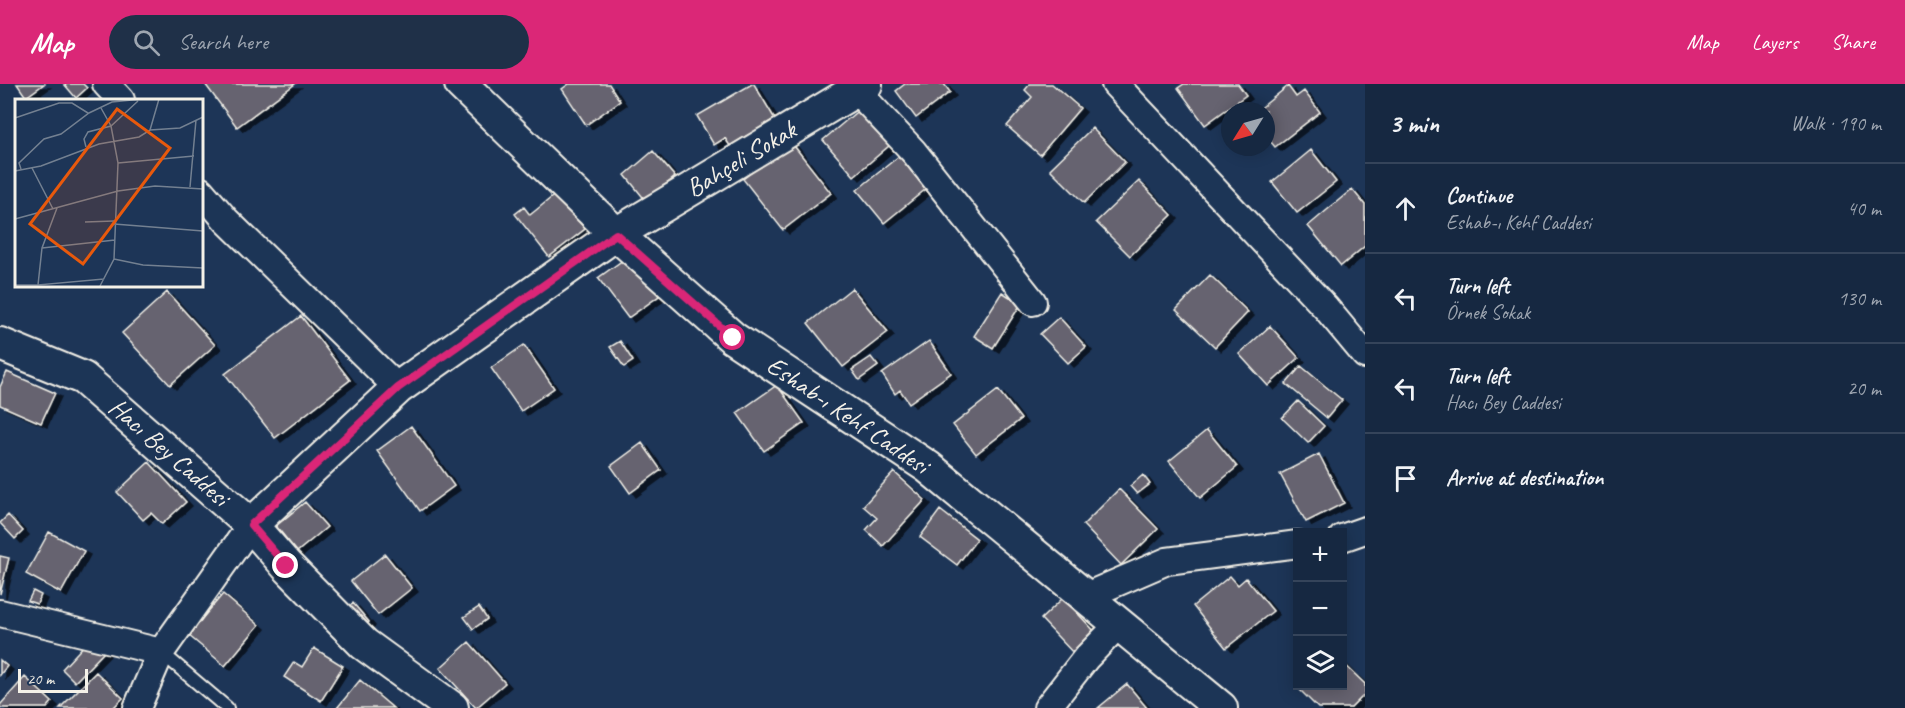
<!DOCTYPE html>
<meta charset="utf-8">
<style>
:root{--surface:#162841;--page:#1f3048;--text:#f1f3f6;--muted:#9ea6b1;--line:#35445a;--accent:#db2777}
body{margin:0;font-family:Caveat,sans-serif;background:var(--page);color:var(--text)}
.controls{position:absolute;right:18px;bottom:18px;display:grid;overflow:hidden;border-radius:0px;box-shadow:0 3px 15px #0003}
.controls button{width:54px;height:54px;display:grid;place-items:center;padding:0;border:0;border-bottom:2px solid var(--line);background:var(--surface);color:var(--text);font:30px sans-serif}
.compass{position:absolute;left:1221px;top:18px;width:54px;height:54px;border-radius:50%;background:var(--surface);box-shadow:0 3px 15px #0003;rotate:233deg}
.scale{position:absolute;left:18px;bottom:15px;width:70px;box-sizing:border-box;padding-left:6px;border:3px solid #f4f1e8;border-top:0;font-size:16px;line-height:21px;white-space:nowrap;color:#f4f1e8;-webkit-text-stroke:4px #1d3557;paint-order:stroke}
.stop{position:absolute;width:18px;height:18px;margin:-14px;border:4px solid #db2777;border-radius:50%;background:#fff}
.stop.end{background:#db2777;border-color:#fff;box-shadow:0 2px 6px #0008}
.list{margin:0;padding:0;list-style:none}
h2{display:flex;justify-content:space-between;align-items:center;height:78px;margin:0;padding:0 24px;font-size:26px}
h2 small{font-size:20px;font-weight:400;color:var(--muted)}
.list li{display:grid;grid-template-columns:39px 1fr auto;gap:18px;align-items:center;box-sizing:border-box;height:90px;padding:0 24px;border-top:2px solid var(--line)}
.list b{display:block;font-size:22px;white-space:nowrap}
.list p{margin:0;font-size:20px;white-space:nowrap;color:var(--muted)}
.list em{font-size:20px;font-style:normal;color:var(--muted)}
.icon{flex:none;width:33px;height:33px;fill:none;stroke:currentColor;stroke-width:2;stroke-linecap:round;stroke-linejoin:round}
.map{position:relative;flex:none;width:1365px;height:624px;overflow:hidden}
header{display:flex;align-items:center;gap:36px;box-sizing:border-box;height:84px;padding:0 30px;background:var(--accent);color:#fff}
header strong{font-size:28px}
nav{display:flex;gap:33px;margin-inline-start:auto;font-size:21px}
.search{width:420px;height:54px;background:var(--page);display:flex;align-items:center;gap:15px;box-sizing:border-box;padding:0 21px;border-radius:33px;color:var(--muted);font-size:22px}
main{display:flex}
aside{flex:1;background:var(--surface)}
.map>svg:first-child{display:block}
.building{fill:#666470;stroke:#f4f1e8;stroke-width:1.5;filter:url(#shadow)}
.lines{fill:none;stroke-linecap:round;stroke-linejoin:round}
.service-casing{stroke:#f4f1e8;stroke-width:16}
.minor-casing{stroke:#f4f1e8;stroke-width:30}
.tertiary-casing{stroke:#f4f1e8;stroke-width:36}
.service{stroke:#1d3557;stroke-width:12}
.minor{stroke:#1d3557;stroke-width:26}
.tertiary{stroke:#1d3557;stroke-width:32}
.route{stroke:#db2777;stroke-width:8}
.labels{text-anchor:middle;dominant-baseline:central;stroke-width:4.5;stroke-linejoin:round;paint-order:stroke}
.street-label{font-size:26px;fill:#f4f1e8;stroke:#1d3557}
.inset-road{fill:none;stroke:#738091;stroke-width:1.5}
.view{fill:#e8590c;fill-opacity:0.15;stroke:#e8590c;stroke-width:3}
.inset-edge{fill:none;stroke:#f4f1e8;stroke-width:3}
</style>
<header>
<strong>Map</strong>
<div class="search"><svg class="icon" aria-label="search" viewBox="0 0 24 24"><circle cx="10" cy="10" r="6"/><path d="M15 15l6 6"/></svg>Search here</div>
<nav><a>Map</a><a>Layers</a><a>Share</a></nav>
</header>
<main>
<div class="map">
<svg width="1365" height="624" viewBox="0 0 1365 624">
<defs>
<filter id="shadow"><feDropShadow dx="6" dy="4" stdDeviation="0" flood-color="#0009"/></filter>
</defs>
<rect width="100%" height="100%" fill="#1d3557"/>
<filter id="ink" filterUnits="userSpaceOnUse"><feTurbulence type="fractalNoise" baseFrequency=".0167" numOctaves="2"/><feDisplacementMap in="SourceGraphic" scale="12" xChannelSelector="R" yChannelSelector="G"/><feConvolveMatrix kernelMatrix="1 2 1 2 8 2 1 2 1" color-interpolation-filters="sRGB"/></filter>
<g filter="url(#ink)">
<path class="building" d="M17 0H44L26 13Z
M64 0H83L87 4 76 14Z
M205 0H295L237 43Z
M569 0H609L620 17 586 41 562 5Z
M752 0H754L775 35 730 62 725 54 714 61 697 32Z
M905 0H944L950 8 916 34 896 7Z
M1030 0H1052L1080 24 1040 71 1007 42 1032 13 1025 6Z
M1184 0H1238L1246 11 1205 41 1178 4Z
M1288 2 1296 13 1304 7 1320 28 1275 63 1266 52V27H1257Z
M867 19 897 55 854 92 823 56Z
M1092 44 1125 78 1084 119 1050 85Z
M791 58 831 109 783 146 743 95Z
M1311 66 1336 98 1297 129 1272 98Z
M653 67 675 93 646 117 625 91Z
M899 72 926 105 884 139 857 106Z
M1139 97 1172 131 1130 172 1096 138Z
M1352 105 1365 121V162L1341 182 1308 142Z
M557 109 585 145 549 173 515 130 524 123 530 131Z
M630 171 659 212 628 234 598 194Z
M1210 191 1248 228 1215 263 1176 226Z
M852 204 888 248 843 283 808 239Z
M167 208 215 261 170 301 122 249Z
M1002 208 1021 220 993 264 974 252Z
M301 232 350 296 275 354 225 290Z
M1059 233 1086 263 1068 279 1040 250Z
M1270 242 1299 274 1268 302 1239 270Z
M620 257 633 277 624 283 610 263Z
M929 257 951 289 909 319 900 306 895 310 882 290Z
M524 261 554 304 521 327 491 284Z
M871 273 878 282 859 296 852 286Z
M1301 282 1342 316 1327 334 1286 300Z
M7 288 55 309 41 339 0 321V303Z
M777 301 804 339 764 367 737 329Z
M998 306 1021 335 976 370 953 341Z
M1298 317 1324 342 1308 359 1282 334Z
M411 342 454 402 420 427 377 367Z
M1207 346 1237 383 1200 414 1169 377Z
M642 359 661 386 630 409 611 382Z
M1319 370 1344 419 1306 438 1280 390Z
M149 378 186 418 162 440 151 429 143 436 117 408Z
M894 388 925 416 883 462 866 446 877 434 863 422Z
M1143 391 1150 400 1137 410 1130 402Z
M1119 405 1158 445 1121 481 1083 441Z
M305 418 327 443 297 468 276 442Z
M940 426 977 455 957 481 920 453Z
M8 431 23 447 15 455 0 439Z
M49 448 84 467 61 509 26 490Z
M385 470 412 504 378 531 351 497Z
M0 472 9 474 0 510Z
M1230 492 1238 501 1246 494 1273 527 1226 564 1193 522Z
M33 507 41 511 37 520 28 517Z
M223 510 259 541 225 582 188 551Z
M1063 514 1098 551 1076 572 1041 535Z
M353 519 369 538 361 545 345 526Z
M479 523 487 535 473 545 464 533Z
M90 555 104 568 75 598 62 585Z
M469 558 505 599 476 624 440 584Z
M314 564 343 582 321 617 284 593 294 578 302 583Z
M0 576 7 582 0 591Z
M1342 578 1365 600V610L1351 624H1318L1296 602 1298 600V602H1342Z
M96 588 123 614 113 624H60Z
M25 593 52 618 47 624H0V621Z
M360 596 393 624H337Z
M1127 600 1147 624H1098Z"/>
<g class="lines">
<defs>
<path id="service" d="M161 568 227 624"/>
<path id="minor" d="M106 0 121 16
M1115 0 1326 224 1365 271
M856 6 914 68 1033 218
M201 107 226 136 398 304
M1342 454 1365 446
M1086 512 1167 477 1298 460
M0 529 161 568
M137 624 161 568 251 441
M1047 624 1086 574 1119 540"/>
<path id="tertiary" d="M461 0 616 150 733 254 928 383 1221 624
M0 260 83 294 251 441 286 481 364 560 452 624
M251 441 398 304 616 150 866 0"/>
</defs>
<use href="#service" class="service-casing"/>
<use href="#minor" class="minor-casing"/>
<use href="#tertiary" class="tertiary-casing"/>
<use href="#service" class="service"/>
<use href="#minor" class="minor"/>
<use href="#tertiary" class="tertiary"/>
</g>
</g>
<g class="lines" filter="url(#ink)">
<path class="route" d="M286 482 251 441 398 304 616 150 733 254"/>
</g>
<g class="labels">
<g class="street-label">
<text transform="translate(741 75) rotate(-31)">Bahçeli Sokak</text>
<text transform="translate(848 331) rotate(34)">Eshab-ı Kehf Caddesi</text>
<text transform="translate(169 368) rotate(41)">Hacı Bey Caddesi</text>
</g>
</g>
<g transform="translate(15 15)">
<rect width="188" height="188" fill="#1d3557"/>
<path class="inset-road" d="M0 19 44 4H57L73 14M135 31 144 0M71 48 69 40 73 33 96 27 123 2M103 64 179 57M17 69 38 110M6 70 4 64 29 40 46 35 74 14 97 3 127 0M0 72 26 67 84 45 124 38 135 31 165 29 188 18M175 88 181 21M42 109 27 149 23 186 89 180M0 120 103 92 140 87 188 90M70 123 99 122M99 125 188 132M27 149 100 141M99 160 128 166 188 169M0 186H23M85 187 99 160 103 64 96 27 86 9"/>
<path class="view" d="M102 10 155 49 68 165 15 125Z"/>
<rect width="188" height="188" class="inset-edge"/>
</g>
</svg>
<div class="controls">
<button>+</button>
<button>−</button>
<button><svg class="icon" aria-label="layers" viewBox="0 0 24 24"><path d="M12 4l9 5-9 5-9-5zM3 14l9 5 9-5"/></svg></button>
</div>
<svg class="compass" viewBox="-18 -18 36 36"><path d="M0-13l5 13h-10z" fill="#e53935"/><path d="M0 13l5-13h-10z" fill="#9ea6b1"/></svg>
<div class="scale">20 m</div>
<div class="stop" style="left:733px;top:254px"></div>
<div class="stop end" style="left:286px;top:482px"></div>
</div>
<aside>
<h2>3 min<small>Walk · 190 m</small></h2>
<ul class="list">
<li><svg class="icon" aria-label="ahead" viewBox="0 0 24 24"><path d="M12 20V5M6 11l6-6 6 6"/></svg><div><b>Continue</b><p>Eshab-ı Kehf Caddesi</p></div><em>40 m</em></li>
<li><svg class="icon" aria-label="left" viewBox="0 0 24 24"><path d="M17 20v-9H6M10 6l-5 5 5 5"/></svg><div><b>Turn left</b><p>Örnek Sokak</p></div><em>130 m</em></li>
<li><svg class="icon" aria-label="left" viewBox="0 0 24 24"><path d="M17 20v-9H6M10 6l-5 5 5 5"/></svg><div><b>Turn left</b><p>Hacı Bey Caddesi</p></div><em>20 m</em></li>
<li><svg class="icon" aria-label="arrive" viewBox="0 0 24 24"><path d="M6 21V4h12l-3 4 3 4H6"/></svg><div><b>Arrive at destination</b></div></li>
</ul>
</aside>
</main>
